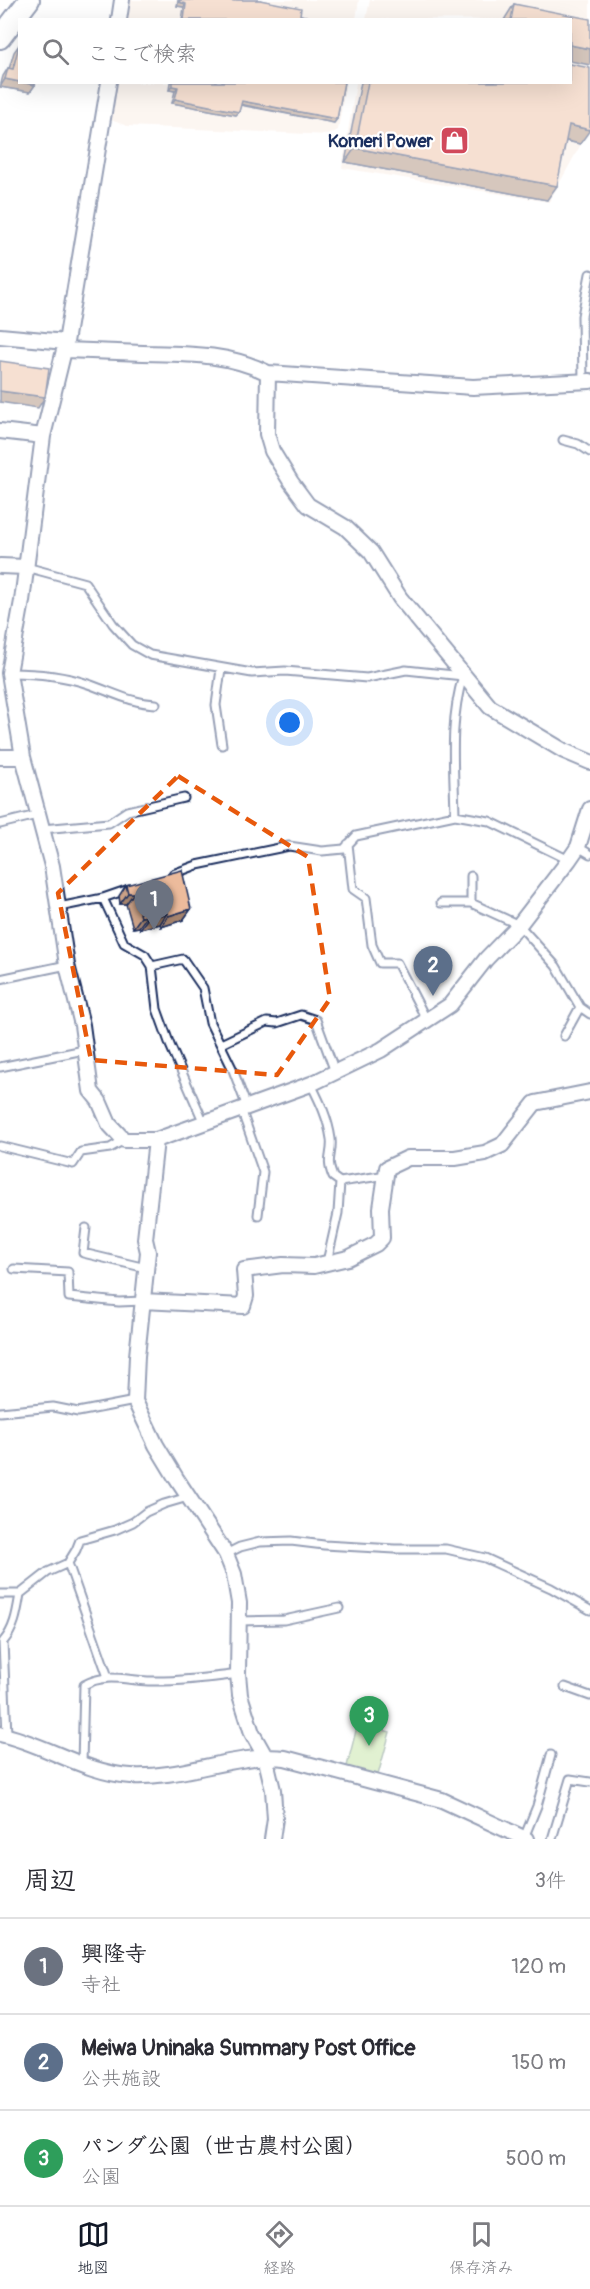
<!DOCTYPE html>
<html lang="ja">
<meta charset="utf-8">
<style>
:root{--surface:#fff;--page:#f7f7f7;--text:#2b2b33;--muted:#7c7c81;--line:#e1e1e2;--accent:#111827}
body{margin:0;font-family:Pangolin,"Klee One",sans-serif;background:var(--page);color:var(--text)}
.you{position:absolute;left:290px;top:723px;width:21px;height:21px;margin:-15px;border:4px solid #fff;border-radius:50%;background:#1a73e8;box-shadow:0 0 0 9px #1a73e833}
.badge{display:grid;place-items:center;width:39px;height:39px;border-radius:50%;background:var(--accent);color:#fff;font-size:20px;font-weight:700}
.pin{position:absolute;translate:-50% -50px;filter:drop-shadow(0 2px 3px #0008)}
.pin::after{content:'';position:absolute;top:32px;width:21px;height:18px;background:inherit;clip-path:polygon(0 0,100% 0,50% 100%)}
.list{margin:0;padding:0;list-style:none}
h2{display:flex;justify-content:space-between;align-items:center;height:78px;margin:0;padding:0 24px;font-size:26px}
h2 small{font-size:20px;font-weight:400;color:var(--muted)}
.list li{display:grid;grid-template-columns:39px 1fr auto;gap:18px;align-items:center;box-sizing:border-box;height:96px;padding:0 24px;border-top:2px solid var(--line)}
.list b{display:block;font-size:22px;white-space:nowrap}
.list p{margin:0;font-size:20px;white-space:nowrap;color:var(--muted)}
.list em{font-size:20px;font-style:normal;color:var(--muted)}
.icon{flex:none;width:33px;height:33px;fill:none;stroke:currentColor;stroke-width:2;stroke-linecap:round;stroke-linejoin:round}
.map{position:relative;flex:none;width:590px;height:1839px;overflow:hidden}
.search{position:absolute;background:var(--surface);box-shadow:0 6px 24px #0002;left:18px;right:18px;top:18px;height:66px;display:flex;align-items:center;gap:15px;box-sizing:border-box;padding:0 21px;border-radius:0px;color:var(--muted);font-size:22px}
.sheet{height:366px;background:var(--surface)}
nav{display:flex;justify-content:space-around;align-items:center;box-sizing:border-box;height:84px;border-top:2px solid var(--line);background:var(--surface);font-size:16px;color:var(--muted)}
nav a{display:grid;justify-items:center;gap:3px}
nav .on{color:var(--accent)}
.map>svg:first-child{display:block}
.built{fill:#f9ebe1}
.green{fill:#bde09a;stroke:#6c887c;stroke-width:1.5}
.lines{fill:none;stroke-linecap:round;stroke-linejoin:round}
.lane-casing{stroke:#1b2f5e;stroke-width:11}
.street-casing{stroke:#1b2f5e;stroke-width:18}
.secondary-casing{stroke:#1b2f5e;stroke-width:24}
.lane{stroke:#fff;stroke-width:7}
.street{stroke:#fff;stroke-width:14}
.secondary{stroke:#fff;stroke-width:20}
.wall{fill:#cba186;stroke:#1b2f5e;stroke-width:1.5}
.shaded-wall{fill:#a5836d;stroke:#1b2f5e;stroke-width:1.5}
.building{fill:#ecbb9c;stroke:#1b2f5e;stroke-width:1.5}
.marked{fill:none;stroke:#e8590c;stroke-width:4.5;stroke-dasharray:12 8;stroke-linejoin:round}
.labels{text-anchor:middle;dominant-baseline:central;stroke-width:4.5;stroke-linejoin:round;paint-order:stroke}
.poi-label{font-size:18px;font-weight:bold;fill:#1b2f5e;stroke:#fff;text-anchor:end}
</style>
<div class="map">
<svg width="590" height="1839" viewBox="0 0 590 1839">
<rect width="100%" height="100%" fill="#fff"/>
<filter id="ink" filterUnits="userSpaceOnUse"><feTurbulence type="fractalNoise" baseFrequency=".0167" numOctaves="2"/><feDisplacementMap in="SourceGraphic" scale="12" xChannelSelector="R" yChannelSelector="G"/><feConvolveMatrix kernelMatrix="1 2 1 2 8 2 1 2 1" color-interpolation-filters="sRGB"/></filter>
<g filter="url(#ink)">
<path class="built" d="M126 0H359L356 19 123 20Z
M370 0H590V128L549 202 342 168 356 83 570 82V20L366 19Z
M113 83H346L338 130 329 135 127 126 108 119Z"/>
<path class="green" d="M358 1723 390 1732 376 1782 345 1774Z"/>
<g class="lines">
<defs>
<path id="lane" d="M583 382 582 316 590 274
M563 440 578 444 590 452
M26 567 85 583 113 624 132 645 150 655 252 673 285 671 367 678 406 670 463 676C449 722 454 767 455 815
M221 669 216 705 222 745
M9 673C36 673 62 675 88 684 112 692 131 703 156 704
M0 824 37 815
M42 829 109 823 127 811 184 798
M348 844 353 889 366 898 372 945 380 963H397L426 1019
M578 847 590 854
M173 874 197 865 289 846 322 851 344 849 356 836 455 815 489 821 569 860
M471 876V903L519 925 556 966 580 1007 590 1014
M103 898 124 943 145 955 152 966 157 1009 170 1045 204 1123
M441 903H471
M59 907 103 898 129 889
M152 966 183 959 203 988 210 1023 233 1070 247 1107
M0 979 67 965
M564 1036 580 1007
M221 1044 267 1022 277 1023 301 1015 316 1020 335 1072
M0 1067 84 1050
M311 1084C320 1102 328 1118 331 1139 333 1155 325 1158 333 1177L340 1182 387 1175
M241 1109 263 1172 258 1215
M0 1146 73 1164 81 1152 110 1148 124 1140
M86 1228 83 1253 146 1268
M327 1262 338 1213 340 1182
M14 1269 68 1272 69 1297 119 1302 143 1301
M0 1412 53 1407 78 1412 135 1401
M226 1554 240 1547 260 1542 291 1541 324 1545 395 1549H446L485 1558 551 1588 590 1610
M0 1594H20
M238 1621 284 1620 339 1608
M108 1677 68 1563 76 1550 80 1540 115 1530 133 1522 146 1512 164 1504 188 1497
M565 1687 590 1696
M7 1735 3 1642C15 1628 17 1612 20 1594L48 1572 68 1563
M82 1763 84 1685C105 1673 125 1680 148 1681 178 1682 209 1678 238 1674
M524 1838 537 1806 551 1755
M552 1839 570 1779 590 1782"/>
<path id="street" d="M119 20 122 0
M109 82 66 342 43 436 22 601 9 673 23 757 52 866 67 965 82 1025 91 1091 99 1101 109 1124 124 1140H156L311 1084 381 1050 450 1005 486 959 519 925 569 860 578 847 590 809
M0 336 66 342
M65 350C91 351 117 352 143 353 187 354 228 353 268 373L473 387 590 381
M268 373 267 434 272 451 291 482 308 505 345 527 371 552 400 598 490 707 564 751 590 762
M0 431 43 436
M0 566 26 567
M0 757H23
M156 1140 145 1239 148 1252 137 1356 135 1401 156 1445 176 1478 226 1554 234 1574 239 1603 238 1674 240 1695 252 1733 265 1756 273 1790 275 1819 272 1839
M143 1301 243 1306 246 1296 244 1270 283 1265 314 1266 348 1258 376 1244 382 1238 381 1208 387 1168 408 1158H455L485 1153 502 1145 535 1103 590 1092
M0 1734C45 1744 85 1773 131 1776 183 1779 233 1753 285 1758L442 1800 526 1839"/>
<path id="secondary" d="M0 38 29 0"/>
</defs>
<use href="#lane" class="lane-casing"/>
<use href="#street" class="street-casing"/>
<use href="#secondary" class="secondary-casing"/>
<use href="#lane" class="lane"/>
<use href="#street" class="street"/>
<use href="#secondary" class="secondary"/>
</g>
<path class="wall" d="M178 0H227L233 1V0H260L300 15 324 20H182L184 7 177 6Z
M514 4 570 20H504Z
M19 45 20 82 35 85 30 92 0 87 3 76 8 68 9 69 14 52Z
M170 82H344L337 119 334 123 240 105 239 112 236 115 172 103 175 91 169 90Z
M361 82H570L580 144 566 141 547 200 345 162Z
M126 885 191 909 183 920 161 927 160 924 140 929 139 927 133 928 126 904H120L119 896Z"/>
<path class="shaded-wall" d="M179 2 186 4 184 7 177 6Z
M570 45 590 49V65L570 61Z
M5 79 35 85 30 92 0 87Z
M172 86 178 87 175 91 169 90Z
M175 99 239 112 236 115 172 103Z
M242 101 337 119 334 123 239 104Z
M569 125 590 130 580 144 559 139Z
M355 148 557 186 547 200 345 162Z
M0 391 45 397 38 408 0 402Z
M128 893H134L126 904H120Z
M191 909 183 920 161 927 168 916Z
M167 913 160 924 140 929 148 918Z
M147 916 139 927 133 928 141 917Z"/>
<path class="building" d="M180 0H227L235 1V0H260L301 8 300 15 324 20H184L186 4 179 2Z
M514 4 590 19V49L570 45V20H511Z
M19 45H20V82L5 79 8 68 13 69Z
M570 64 590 68V130L569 125 557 186 355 148 368 82H570Z
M22 82H35V85Z
M172 82H344L337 119 242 101 239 112 175 99 178 87 172 86Z
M0 361 49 368 45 397 0 391Z
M182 870 191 909 168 916 167 913 148 918 147 916 141 917 134 893H128L126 885Z"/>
</g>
<path d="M0 0H590V1839H0ZM178 776 308 857 330 999 277 1075 91 1060 58 893Z" fill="#fff" fill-opacity=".55" fill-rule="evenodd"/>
<path class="marked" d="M178 776 308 857 330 999 277 1075 91 1060 58 893Z"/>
<defs>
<symbol id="shop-square" viewBox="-11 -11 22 22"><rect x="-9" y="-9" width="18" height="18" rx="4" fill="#d1495b" stroke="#fff"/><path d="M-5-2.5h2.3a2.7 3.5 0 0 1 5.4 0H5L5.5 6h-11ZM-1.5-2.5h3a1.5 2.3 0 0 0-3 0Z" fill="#fff"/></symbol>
</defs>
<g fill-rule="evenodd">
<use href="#shop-square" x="438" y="124" width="33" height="33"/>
</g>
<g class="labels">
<g class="poi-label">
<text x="433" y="141">Komeri Power</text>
</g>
</g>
</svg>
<div class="you"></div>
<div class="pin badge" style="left:154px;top:930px;background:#6b7280">1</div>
<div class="pin badge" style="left:433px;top:996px;background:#5c6f8a">2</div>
<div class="pin badge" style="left:369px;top:1746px;background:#2e9e5b">3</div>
<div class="search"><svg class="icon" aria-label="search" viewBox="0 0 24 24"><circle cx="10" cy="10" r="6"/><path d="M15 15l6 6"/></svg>ここで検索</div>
</div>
<section class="sheet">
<h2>周辺<small>3件</small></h2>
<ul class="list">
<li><span class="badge" style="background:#6b7280">1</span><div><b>興隆寺</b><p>寺社</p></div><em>120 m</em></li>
<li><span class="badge" style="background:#5c6f8a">2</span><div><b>Meiwa Uninaka Summary Post Office</b><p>公共施設</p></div><em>150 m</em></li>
<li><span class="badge" style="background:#2e9e5b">3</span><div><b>パンダ公園（世古農村公園）</b><p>公園</p></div><em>500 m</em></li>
</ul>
</section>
<nav>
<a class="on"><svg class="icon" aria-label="map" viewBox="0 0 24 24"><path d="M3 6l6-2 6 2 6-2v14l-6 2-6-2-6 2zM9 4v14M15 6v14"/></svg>地図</a>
<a><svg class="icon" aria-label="directions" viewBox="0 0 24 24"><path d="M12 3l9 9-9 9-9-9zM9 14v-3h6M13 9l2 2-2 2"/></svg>経路</a>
<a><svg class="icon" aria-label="saved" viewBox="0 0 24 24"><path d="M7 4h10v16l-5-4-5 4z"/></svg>保存済み</a>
</nav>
